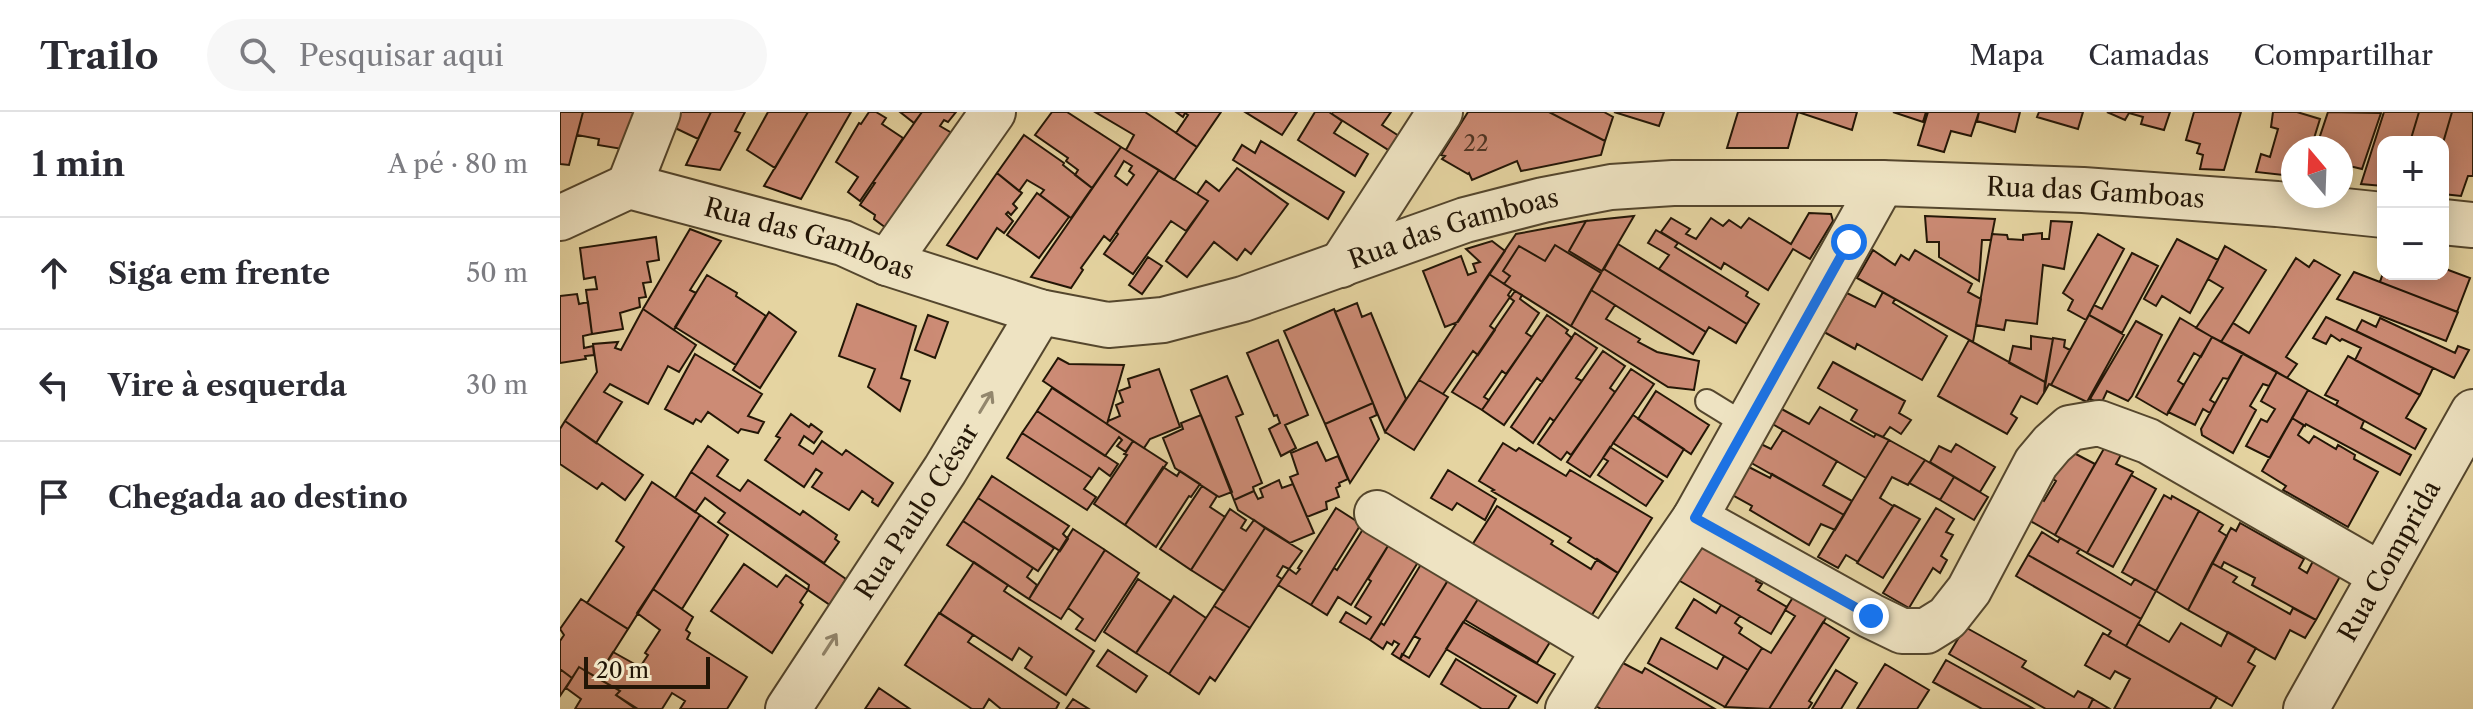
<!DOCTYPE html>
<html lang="pt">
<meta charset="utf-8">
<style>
:root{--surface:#fff;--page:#f7f7f7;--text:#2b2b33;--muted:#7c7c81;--line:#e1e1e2}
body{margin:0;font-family:"Libre Caslon Text",serif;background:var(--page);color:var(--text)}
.controls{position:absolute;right:24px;top:24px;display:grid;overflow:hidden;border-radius:16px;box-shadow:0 4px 20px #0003}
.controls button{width:72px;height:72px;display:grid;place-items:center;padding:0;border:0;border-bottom:2px solid var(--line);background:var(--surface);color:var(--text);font:40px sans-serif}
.compass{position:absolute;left:1721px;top:24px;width:72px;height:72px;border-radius:50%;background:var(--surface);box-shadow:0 4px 20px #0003;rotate:341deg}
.scale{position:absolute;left:24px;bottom:20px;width:126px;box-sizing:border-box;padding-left:8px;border:4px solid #231606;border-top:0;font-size:22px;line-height:28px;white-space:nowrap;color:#231606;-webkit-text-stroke:6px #eee3c2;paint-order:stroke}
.stop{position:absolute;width:24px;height:24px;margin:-18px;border:6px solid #1a73e8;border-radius:50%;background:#fff}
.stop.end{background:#1a73e8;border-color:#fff;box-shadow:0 2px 8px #0008}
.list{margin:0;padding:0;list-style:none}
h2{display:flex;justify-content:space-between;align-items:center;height:104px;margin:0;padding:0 32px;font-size:34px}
h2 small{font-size:26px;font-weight:400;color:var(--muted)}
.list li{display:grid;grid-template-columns:52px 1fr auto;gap:24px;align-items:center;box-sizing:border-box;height:112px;padding:0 32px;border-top:2px solid var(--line)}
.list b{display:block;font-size:30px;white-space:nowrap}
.list em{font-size:26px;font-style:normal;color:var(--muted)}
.icon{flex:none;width:44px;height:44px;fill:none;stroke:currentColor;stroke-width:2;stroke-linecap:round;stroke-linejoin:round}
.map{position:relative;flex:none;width:1913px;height:597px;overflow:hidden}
header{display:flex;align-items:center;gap:48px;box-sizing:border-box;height:112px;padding:0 40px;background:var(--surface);border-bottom:2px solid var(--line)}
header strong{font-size:38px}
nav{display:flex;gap:44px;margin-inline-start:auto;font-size:28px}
.search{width:560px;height:72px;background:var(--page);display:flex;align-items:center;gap:20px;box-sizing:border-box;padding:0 28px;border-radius:44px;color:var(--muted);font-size:30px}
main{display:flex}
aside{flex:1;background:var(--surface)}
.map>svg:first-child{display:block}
.building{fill:#cc8b75;stroke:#231606;stroke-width:2;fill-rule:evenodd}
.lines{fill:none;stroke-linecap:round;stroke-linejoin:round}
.lane-casing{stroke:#54462d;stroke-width:26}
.street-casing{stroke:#54462d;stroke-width:48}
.lane{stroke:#eee3c2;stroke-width:22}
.street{stroke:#eee3c2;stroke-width:44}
.oneway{stroke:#93876d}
.route{stroke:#1a73e8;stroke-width:10}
.labels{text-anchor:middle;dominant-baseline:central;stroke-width:7;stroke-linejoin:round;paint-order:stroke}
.number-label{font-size:22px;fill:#4d3322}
.street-label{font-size:26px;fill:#231606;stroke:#eee3c2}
</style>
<header>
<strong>Trailo</strong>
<div class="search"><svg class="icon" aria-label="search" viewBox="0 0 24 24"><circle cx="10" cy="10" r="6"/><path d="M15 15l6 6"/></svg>Pesquisar aqui</div>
<nav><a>Mapa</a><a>Camadas</a><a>Compartilhar</a></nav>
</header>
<main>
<aside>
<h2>1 min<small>A pé · 80 m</small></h2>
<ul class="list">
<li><svg class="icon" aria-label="ahead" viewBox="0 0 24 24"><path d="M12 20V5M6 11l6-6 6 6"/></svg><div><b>Siga em frente</b></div><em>50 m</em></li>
<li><svg class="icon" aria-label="left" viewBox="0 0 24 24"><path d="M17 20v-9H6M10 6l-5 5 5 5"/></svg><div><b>Vire à esquerda</b></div><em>30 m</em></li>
<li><svg class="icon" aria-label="arrive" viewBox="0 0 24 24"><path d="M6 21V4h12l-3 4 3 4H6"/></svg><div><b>Chegada ao destino</b></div></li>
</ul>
</aside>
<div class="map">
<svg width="1913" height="597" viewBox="0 0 1913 597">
<rect width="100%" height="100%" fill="#e5d4a1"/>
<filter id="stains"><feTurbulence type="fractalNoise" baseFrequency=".0025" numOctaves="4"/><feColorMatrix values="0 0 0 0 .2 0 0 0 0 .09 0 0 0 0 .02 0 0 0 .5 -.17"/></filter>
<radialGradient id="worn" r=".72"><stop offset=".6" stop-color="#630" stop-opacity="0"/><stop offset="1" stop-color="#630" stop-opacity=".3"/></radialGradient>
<path class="building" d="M0 0H23L9 53 0 52Z
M23 0H74L67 27 62 37 38 33 39 27 17 23Z
M111 0H151L138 27 111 14Z
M151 0H185L175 19 180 21 160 58 126 53Z
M208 0H248L215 56 187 38Z
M248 0H291L241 87 204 74Z
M309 0H316L326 6 322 12 343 26 300 89 288 80 298 65 276 50 299 11 301 12Z
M340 0H362L354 11Z
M362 0H396L388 10 384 8 380 14 402 27 326 116 314 107 315 103 300 93 315 71 313 70Z
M492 0H507L561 35 532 76 515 63 518 58 506 49 508 46 475 23Z
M535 0H585L637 35 614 68 566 38 574 23Z
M616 0H661L637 35 616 21 628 3 625 1 623 5Z
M685 0H737L722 23Z
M755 0H769L782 9 774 21 808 42 795 64 738 28Z
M773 0H831L822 13 839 24 830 39 772 2Z
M908 0H989L1045 29 1041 43 961 59 957 49 912 68 909 61 908 62 882 47 885 44 881 43Z
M989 0H1044L1053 5 1045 29Z
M1054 0H1104L1099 14Z
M1178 0H1238L1228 36H1167Z
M1238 0H1297L1292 18Z
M1333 0H1366L1363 10Z
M1368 0H1419L1411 24 1391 19 1384 40 1358 33Z
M1419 0H1460L1455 20 1417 9Z
M1479 0H1523L1518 17 1477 5Z
M1547 0H1610L1604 18 1581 12 1583 5 1569 1 1565 8Z
M1634 0H1681L1664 58 1640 57 1643 43 1637 41 1640 32 1626 28Z
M1713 0H1737L1760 7 1751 36H1733V64L1696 60 1701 42 1710 45 1718 17 1711 15Z
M1768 0 1821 1 1802 57 1781 52V36H1756Z
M1824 0H1859L1850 30H1823V74L1801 72Z
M1859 0H1892L1883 31 1850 30Z
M1892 0H1913V64H1908L1901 84 1883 82V31Z
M464 23 504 51 503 53 532 76 511 106 480 83 484 78 467 68 459 79 437 61Z
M701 29 784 80 768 107 673 48 682 33 695 41Z
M561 35 599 58 550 129 544 124 521 156 523 158 511 176 471 165ZM564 49 572 54 569 59 574 63 567 73 555 64Z
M677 56 728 92 691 142 685 137 677 148 654 130 627 165 606 149 648 89 637 82 646 69 659 79Z
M599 58 648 89 626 119 611 109 573 162 544 142 558 122 556 120Z
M437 61 462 81 453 92 457 96 451 103 448 100 446 102 453 109 444 121 437 116 417 147 387 133Z
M477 81 509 105 479 146 447 123Z
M1249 101 1271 102 1273 109 1250 147 1233 137 1208 178 1164 151 1161 157 1101 120 1111 106 1130 117 1126 122 1136 127 1151 106 1163 114 1169 108 1181 116 1189 106 1231 132Z
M1074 104 1042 159 1009 139 1026 109Z
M1365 104 1435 107 1431 128H1422L1419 169 1379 145V130H1367Z
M1026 109 1009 139 1042 159 1044 157 1146 220 1133 242 1031 178 1041 161 995 133 985 149 959 134 943 159 950 164 944 172 929 162 956 122Z
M1491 109 1512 110 1504 157 1483 153 1477 212 1446 208 1444 218 1416 213 1432 122 1447 123 1448 127 1463 128V123L1482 121V127H1489Z
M130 117 161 129 130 178 136 181 114 218 83 197Z
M1096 118 1118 131 1115 135 1188 180 1186 184 1199 192 1187 212 1099 157 1109 143 1088 131Z
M1538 122 1564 137 1526 208 1508 198 1513 188 1503 181Z
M96 125 99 148 87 150 91 170 83 171 86 185 79 186 80 195 60 201 63 217 32 222 26 178 37 177 35 165 24 167 20 136Z
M1617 127 1658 148 1630 201 1602 184 1596 194 1584 187Z
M932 129 945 139 898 210 885 215 863 159 901 144 908 163 916 160 913 152 920 150 906 137Z
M1058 132 1187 212 1176 231 1149 215 1146 220 1044 157Z
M995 133 1041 161 1011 214 944 172 950 164 943 159 959 134 985 149Z
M1665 134 1706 158 1661 230 1636 216 1663 176 1648 167Z
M1313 138 1335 153 1341 143 1349 148 1355 138 1412 172 1408 180 1421 187 1413 230 1297 166Z
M1572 141 1598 154 1562 221 1529 203 1534 193 1542 197Z
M588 145 602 154 582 182 569 173Z
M1736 146 1749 155 1754 148 1780 163 1726 245 1737 252 1727 266 1661 230 1673 211 1689 221Z
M1883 156 1910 166 1897 200 1820 170 1823 161 1883 162Z
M1794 160 1898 200 1886 229 1777 187Z
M929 162 952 177 948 183 950 185 930 214 935 218 918 243 913 239 883 282 859 268Z
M147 163 177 181 176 184 206 204 176 253 115 215Z
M1031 178 1055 193 1046 207 1080 227 1078 230 1097 240 1139 249 1134 278 1108 275 1011 214Z
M955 179 962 183 960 187 979 201 966 221 972 225 946 262 942 259 924 285 929 288 922 298 892 280 954 189 950 186Z
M1323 180 1335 187 1333 191 1387 224 1362 268 1297 232 1295 237 1264 220 1287 181 1315 195Z
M17 182 19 192 28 190 32 222 23 224 24 236 33 234 34 243 25 244 26 247 0 251V184Z
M797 191 802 205 811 201 846 287 825 320 775 200Z
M297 192 356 214 341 266 350 269 340 299 308 275 315 257 279 244Z
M83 197 136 233 119 260 108 254 88 292 50 272 44 280 62 290 36 331 5 309 37 260 33 232 58 230 55 236 61 238Z
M774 197 813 291 765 312 724 219Z
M209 200 236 220 200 276 173 258Z
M368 203 388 210 375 246 355 238Z
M987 203 1008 218 1006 221 1012 226 982 270 977 266 944 313 922 298Z
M1529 203 1564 223 1527 290 1491 273Z
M1766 205 1873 256 1860 283 1795 248 1801 236 1782 227 1780 229 1771 223 1766 232 1753 226Z
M1620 206 1652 225 1641 245 1634 241 1618 269 1624 273 1607 303 1576 285Z
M1820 206 1895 241 1898 234 1909 238 1894 266 1796 219 1802 208 1816 215Z
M1576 209 1602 223 1572 284 1568 289 1547 279 1541 292 1530 287Z
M1015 221 1037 236 1016 266 1022 269 994 309 990 306 973 331 951 315Z
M1471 224 1493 227 1485 270 1449 251 1453 234 1471 237Z
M1652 225 1683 241 1668 267 1663 266 1650 288 1655 291 1650 301 1643 297 1635 313 1608 300Z
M1493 226 1505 228 1504 235 1510 238 1491 273 1489 272 1484 281Z
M718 228 748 303 725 313 736 336 721 344 709 317 720 311 717 303 714 304 687 241Z
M1409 228 1485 270 1484 281 1477 292 1461 284 1451 302 1457 306 1447 322 1378 284Z
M1043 239 1065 254 1050 276 1055 280 1040 302 1011 343 1007 340 1001 348 978 332Z
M1683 241 1717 260 1709 274 1703 272 1690 294 1696 298 1673 341 1642 323 1641 317Z
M135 242 202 282 188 304 204 310 198 321 181 317 178 321 148 300 141 310 136 307 133 312 105 297Z
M1788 244 1860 283 1846 306 1866 317 1855 337 1776 293 1778 289 1765 283Z
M498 246 509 252 564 253 547 312 483 269Z
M1273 250 1345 289 1339 301 1351 308 1341 322 1330 315 1323 325 1316 322 1291 308 1297 298 1258 276Z
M599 257 620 315 590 327 584 336 547 312 548 309 560 304 556 293 563 290 559 279 570 275 568 267Z
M1071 257 1094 272 1030 365 1007 350Z
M1717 260 1748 278 1710 346 1686 334 1701 307 1707 310 1715 297 1701 289Z
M667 264 683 302 676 305 702 371 693 375 694 379 674 388 631 278Z
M859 268 888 285 854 338 825 320Z
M492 276 573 329 566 340 557 334 562 328 559 325 545 344 477 299Z
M1748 278 1804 309 1801 316 1851 343 1840 363 1746 312 1745 314 1732 306Z
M1096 279 1149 313 1131 342 1078 307Z
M813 291 817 303 810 306 819 327 790 371 765 312Z
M1218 295 1249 312 1260 295 1314 325 1316 322 1329 328 1306 366 1209 310Z
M477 299 558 352 550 364 539 356 532 366 462 321Z
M231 302 249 315 251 312 262 320 254 331 244 324 239 333 253 342 262 329 282 343 286 338 333 371 318 394 312 390 313 387 302 379 289 398 252 375 262 361 256 357 244 375 205 348 220 326 216 324Z
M641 303 672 380 659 385 615 356 603 326 623 317 621 311Z
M1073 303 1124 337 1107 365 1053 331Z
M1732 306 1744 313 1738 323 1749 331 1754 324 1776 337 1778 333 1795 343 1794 347 1818 360 1788 415 1723 378 1726 374 1702 359Z
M5 309 83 363 65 388 42 371 37 377 0 352V317Z
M1223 318 1277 349 1263 373 1292 389 1284 403 1186 348 1197 330 1211 337Z
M462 321 532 366 524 377 536 385 527 398 447 346Z
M1329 328 1365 348 1348 373 1332 365 1320 386 1333 394 1298 450 1286 443 1278 456 1258 445Z
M573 329 607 351 565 413 534 392 567 343 564 342Z
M757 330 766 349 778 344 788 367 779 371 780 374 776 376 779 385 766 390 767 397 747 405 730 365 738 362 731 341Z
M943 331 956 339 959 336 1006 364 1010 358 1092 406 1058 461 1008 430 1011 426 932 379 934 378 919 369Z
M1396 332 1435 355 1420 380 1370 350 1379 334 1391 340Z
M1546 333 1562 341 1556 352 1573 360 1527 441 1495 423Z
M148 334 168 348 157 364 180 379 188 368 240 403 243 399 277 423 275 427 279 430 264 451 131 360Z
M1050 335 1103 369 1086 394 1038 363 1048 349 1043 346Z
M1512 340 1535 352 1495 423 1465 406 1477 385 1484 389 1496 369 1490 365Z
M1365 348 1394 365 1380 388 1349 371Z
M1183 352 1210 366 1212 362 1284 403 1275 418 1261 412 1249 433 1190 398 1192 394 1167 380Z
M603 355 617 364 620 359 640 372 631 385 629 384 596 435 565 413Z
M888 358 936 387 925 408 897 391 892 398 871 386Z
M131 360 286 467 270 493 248 478 249 473 158 410 165 401 145 386 135 400 115 386Z
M1571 363 1596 377 1553 455 1527 441Z
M432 364 509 414 503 422 508 427 500 439 418 386Z
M1394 365 1428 385 1414 408 1380 388Z
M719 368 722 376 733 372 754 421 730 431 678 398 674 388 694 379 698 387 703 385 700 377Z
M92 370 140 403 68 517 27 491 64 435 56 429Z
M642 374 657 384 650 395 665 405 631 458 600 437Z
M1604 383 1611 387 1612 384 1639 399 1596 479 1562 460Z
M418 386 494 436 478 459 403 409Z
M1334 393 1360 407 1323 466 1297 451Z
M937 394 993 429 991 432 1031 457 1037 447 1058 461 1025 514 907 441Z
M776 396 801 412 751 493 718 473 729 457 736 462 740 457 738 456Z
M1376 396 1394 407 1386 420 1393 423 1381 444 1387 448 1380 461 1373 456 1349 496 1323 481Z
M670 397 686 408 681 416 686 419 694 408 705 416 664 479 631 458Z
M1639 399 1663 413 1659 419 1667 424 1628 498 1596 479Z
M140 403 168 423 122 497 93 477Z
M403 409 473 456 467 465 477 473 469 487 387 433Z
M1680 411 1744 447 1739 456 1747 461 1754 447 1782 461 1756 508 1692 473 1695 466 1664 450 1661 456 1652 451 1671 416 1676 419Z
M805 414 831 429 791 493 778 485 767 503 751 493 774 456 777 458Z
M705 416 742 439 729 457 723 454 717 464 722 467 690 516 654 494Z
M513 417 545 438 501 507 469 487Z
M1482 420 1498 430 1500 426 1520 437 1517 441 1571 473 1575 467 1596 479 1581 507 1468 443Z
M1139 424 1198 464 1196 469 1202 472 1198 478 1227 495 1211 522 1113 465Z
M831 429 860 447 810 528 780 510 786 500 806 512 811 505 795 495 811 469 808 467Z
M545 438 579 461 535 529 516 517 523 507 508 496Z
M1468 443 1581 507 1566 534 1548 524 1551 519 1456 464Z
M863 449 890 465 840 547 832 542 839 532 834 529 832 533 827 530 823 537 810 528 821 511 824 513Z
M414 450 448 473 444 479 534 539 506 583 465 556 472 545 459 536 452 548 380 501Z
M1652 451 1677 465 1673 470 1730 502 1733 496 1756 508 1745 526 1730 518 1715 547 1628 498Z
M184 452 217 475 226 463 248 478 240 490 243 493 212 541 151 499Z
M893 460 923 479 869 565 840 547 842 542 849 546 860 527 854 524Z
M578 467 611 489 576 541 544 520Z
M93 477 133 505 126 518 130 521 127 527 187 565 167 597H120L125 589 112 581 102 597H78L56 583 60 579 37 566 53 540 80 555 88 543 85 541 100 518 77 501Z
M923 479 995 522 977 551 905 508Z
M1237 479 1271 498 1209 597 1165 595 1202 536 1211 541 1235 504 1225 498Z
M614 484 646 506 609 562 576 541Z
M21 487 68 517 37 566 19 555 12 566 0 557V529L4 523 0 517Z
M1134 487 1156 501 1161 493 1180 504 1175 511 1182 516 1179 521 1202 536 1188 558 1116 516Z
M654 494 690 516 655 569 650 565 639 582 609 562Z
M379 501 413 523 408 530 499 591 496 597H441L429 587 423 597H412L345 553Z
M903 510 995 562 977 591 886 537Z
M1263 510 1289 526 1249 589 1252 591 1248 597H1209Z
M1621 511 1661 534 1668 520 1696 536 1688 550 1695 554 1672 594 1566 534 1578 512 1609 530Z
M1405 515 1466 549 1462 555 1514 585 1518 579 1533 587 1528 597H1486L1389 542Z
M1543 521 1657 585 1650 597H1554L1570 567 1555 559 1550 567 1525 553Z
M1101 526 1157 557 1164 544 1188 558 1165 595 1088 551Z
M548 538 587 564 576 580 537 554Z
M896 547 956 584 948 597H922L881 572Z
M1386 548 1474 597H1422L1373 570Z
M1061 550 1082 561 1085 556 1155 597H1041L1034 593Z
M1325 552 1369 578 1357 597H1297Z
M19 555 60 579 56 583 76 597H15L21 587 6 576Z
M0 557 12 566 0 584Z
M1276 558 1297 571 1281 597H1252Z
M319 576 350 597H305Z
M513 587 529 597H506Z
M1533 587 1550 597H1528Z"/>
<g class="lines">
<defs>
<path id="lane" d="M1147 289 1186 313"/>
<g id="street">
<path d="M69 74 98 0"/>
<path id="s1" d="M0 106 69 74 283 131 327 151 480 200 548 213 603 208 683 187 905 108 983 88 1051 75 1113 71H1322L1523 78 1717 92 1823 103"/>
<path d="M1883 110 1913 113"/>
<path d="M327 151 433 0"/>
<path d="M781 153 880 0"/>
<path d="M817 401 1045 537"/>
<path d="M1135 406 1311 504 1342 519H1366L1387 506 1409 478 1476 351 1492 332 1510 316 1539 311 1588 329 1821 463"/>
<path id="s2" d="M228 597 385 358 480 200"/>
<path d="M1008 597 1045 537 1135 406 1322 71"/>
<path id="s3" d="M1746 597 1913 300"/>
</g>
</defs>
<use href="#lane" class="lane-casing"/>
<use href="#street" class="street-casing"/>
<use href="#lane" class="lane"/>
<use href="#street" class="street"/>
</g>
<defs><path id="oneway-shaft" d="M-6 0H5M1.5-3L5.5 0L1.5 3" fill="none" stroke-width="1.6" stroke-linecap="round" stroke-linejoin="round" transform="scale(2)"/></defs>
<g class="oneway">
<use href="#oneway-shaft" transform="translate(426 290) rotate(-59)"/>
<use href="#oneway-shaft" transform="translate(270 532) rotate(-57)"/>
</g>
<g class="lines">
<path class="route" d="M1289 130 1135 406 1311 504"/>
</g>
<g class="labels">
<g class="number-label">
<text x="916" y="31">22</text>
</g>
<g class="street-label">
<text stroke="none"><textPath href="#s1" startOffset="1584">Rua das Gamboas</textPath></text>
<text stroke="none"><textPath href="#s1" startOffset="936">Rua das Gamboas</textPath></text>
<text stroke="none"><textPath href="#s1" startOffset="264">Rua das Gamboas</textPath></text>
<text stroke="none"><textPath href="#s2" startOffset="236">Rua Paulo César</textPath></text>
<text stroke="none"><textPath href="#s3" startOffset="170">Rua Comprida</textPath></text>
</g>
</g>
<rect width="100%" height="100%" filter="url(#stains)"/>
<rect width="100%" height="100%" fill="url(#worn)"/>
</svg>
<div class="controls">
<button>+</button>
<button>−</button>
</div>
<svg class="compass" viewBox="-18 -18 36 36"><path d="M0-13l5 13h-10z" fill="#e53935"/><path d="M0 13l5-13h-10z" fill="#7c7c81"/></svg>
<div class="scale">20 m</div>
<div class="stop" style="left:1289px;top:130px"></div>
<div class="stop end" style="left:1311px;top:504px"></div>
</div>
</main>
